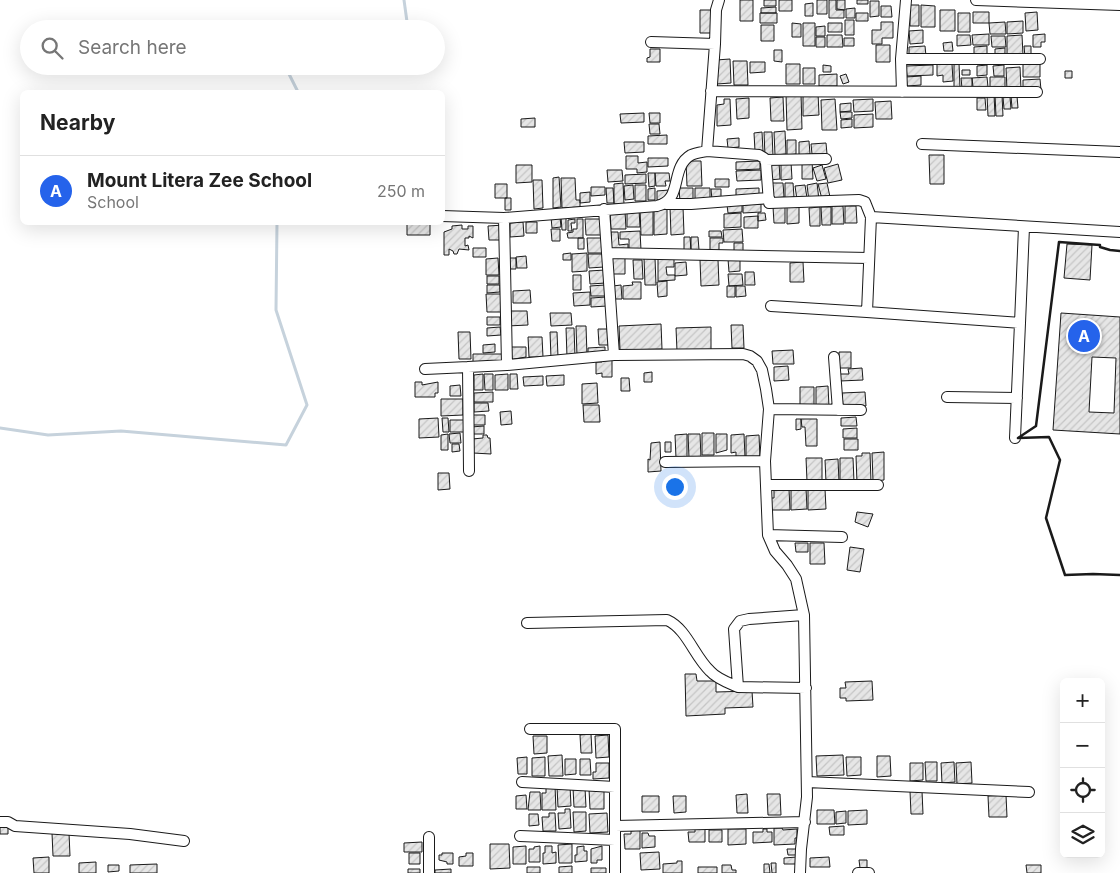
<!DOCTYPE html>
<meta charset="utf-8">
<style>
:root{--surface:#fff;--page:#f6f6f6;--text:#222;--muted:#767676;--line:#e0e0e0;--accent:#2563eb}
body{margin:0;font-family:Inter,sans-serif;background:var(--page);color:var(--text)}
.controls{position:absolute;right:15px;bottom:15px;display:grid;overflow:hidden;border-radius:8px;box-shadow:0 5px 20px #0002}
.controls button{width:45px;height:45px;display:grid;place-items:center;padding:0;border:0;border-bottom:1px solid var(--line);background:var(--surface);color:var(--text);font:25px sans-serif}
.you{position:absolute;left:674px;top:486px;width:18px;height:18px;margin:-12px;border:4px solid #fff;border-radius:50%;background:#1a73e8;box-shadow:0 0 0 8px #1a73e833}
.badge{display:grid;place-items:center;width:32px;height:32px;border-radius:50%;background:var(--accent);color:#fff;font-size:16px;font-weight:700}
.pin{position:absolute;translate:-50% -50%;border:2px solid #fff;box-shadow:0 1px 5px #0006}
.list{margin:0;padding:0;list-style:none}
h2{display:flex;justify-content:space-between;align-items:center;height:65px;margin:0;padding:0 20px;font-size:21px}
h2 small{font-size:16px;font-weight:400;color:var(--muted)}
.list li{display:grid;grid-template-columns:32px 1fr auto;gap:15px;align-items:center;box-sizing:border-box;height:70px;padding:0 20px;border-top:1px solid var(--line)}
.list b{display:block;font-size:19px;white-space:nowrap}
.list p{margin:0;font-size:16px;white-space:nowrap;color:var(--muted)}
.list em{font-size:16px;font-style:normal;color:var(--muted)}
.icon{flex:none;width:28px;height:28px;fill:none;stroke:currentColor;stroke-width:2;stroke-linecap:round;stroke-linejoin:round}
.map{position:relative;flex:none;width:1120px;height:873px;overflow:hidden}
.search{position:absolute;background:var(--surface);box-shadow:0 5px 20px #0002;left:20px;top:20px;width:425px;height:55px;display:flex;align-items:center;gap:12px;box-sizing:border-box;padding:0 18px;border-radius:28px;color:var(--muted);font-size:19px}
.panel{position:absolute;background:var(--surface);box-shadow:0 5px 20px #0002;left:20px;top:90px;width:425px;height:135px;border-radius:8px}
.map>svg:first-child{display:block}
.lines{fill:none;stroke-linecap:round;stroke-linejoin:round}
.stream{stroke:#c6d2dc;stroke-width:3}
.building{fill:url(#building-hatch);stroke:#1a1a1a;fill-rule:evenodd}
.street-casing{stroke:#1a1a1a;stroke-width:12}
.street{stroke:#fff;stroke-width:10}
.wall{stroke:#1a1a1a;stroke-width:2.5}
</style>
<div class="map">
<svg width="1120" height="873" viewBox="0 0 1120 873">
<defs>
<pattern id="building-hatch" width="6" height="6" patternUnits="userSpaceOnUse" patternTransform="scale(1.25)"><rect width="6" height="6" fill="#e6e6e6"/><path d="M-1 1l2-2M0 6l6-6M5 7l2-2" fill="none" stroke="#c5c5c5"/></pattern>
</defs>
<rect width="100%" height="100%" fill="#fff"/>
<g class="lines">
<path class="stream" d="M404 0 408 29
M285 66 298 92
M299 66 310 72 372 70 385 66
M0 428 48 435 121 431 286 445 307 405 276 310 277 222"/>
</g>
<path class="building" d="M740 0H753V21H740Z
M764 0H776V6H764Z
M779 0H792V11H779Z
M817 0H827V14H817Z
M829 0H836V10H844V18H829Z
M837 0H845V10L837 9Z
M857 0H868V4H857Z
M870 1H879V16L870 17Z
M813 3V16H805V4Z
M910 5H919V26H910Z
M921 5 935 6V27H921Z
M881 6H891L892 17H881Z
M776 7V13H761V8Z
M855 8V18H846V9Z
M700 10H712V33H700Z
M940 10H955V31H940Z
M973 12H989V23H973Z
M1037 12 1038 30 1026 31 1025 13Z
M760 13H777V23H760Z
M856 13H868V21H856Z
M958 13H970V32H958Z
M845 20H854V35H845Z
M1023 21V33L1007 34V22Z
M881 22H893V38H882V44H872V30H881Z
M1005 22 1006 34H990L989 23Z
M792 23 801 24V37H792Z
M803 23H815V46H803Z
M828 23H842V32H828Z
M761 25H774V41H761Z
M825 26V36H816V27Z
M923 30V43L910 44 909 31Z
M989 34V45H973L972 35Z
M1045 34V42H1041V47H1033V35Z
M827 35H842L843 47H827Z
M957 35H970L971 45 957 46Z
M1022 35 1023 55 1007 56V36Z
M991 36H1005L1006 47H992Z
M816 37H825V47H816Z
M844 38H854V46H844Z
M952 42 953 51H944L943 43Z
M876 45H890V62H876Z
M925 46 926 56H909V47Z
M987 46V54L974 55V47Z
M1024 46H1031V57H1025Z
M1005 48V55H995V49Z
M650 49H660V62H647V58L650 57Z
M774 50H782V62L774 61Z
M730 59 731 83 717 84 716 60Z
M733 61H747L748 85H734Z
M750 62H765V72L750 73Z
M954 63H959L960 88H954Z
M786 64H800V84H786Z
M937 64H952L953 81 943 82V75L937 76Z
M1023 64H1040V77H1023Z
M823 65 831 66V72H823Z
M933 65V75L907 76 906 66Z
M987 65V75L977 76V66Z
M1004 65V76H994L993 66Z
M1020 67 1021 89 1007 90 1006 68Z
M803 68H815V84H803Z
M962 70H970V75H962Z
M1065 71H1072V78H1065Z
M837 74V86H819V75Z
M846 74 849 82 843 84 840 76Z
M921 76V85L907 86 906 77Z
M987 77 988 87H973L972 78Z
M990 77H1005V88L990 89Z
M961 78H972V87L962 88Z
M1040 79 1041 90 1023 91V80Z
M801 93 802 129 787 130 786 94Z
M803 93H818L819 115 803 116Z
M994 94 995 116H988L987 95Z
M995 95H1002L1003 116H996Z
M1011 96H1017L1018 108H1012Z
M783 97 784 121H771L770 98Z
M1003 97H1010L1011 109H1004Z
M749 98V118L737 119 736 99Z
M977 98H985L986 110H977Z
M724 99H730L731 125 717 126V105L724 104Z
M835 99 837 130H822L821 100Z
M873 99V111L854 112 853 100Z
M891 101 892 119H876L875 102Z
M851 103V111L840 112V104Z
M840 112H852V118L841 119Z
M644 113V122L621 123 620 114Z
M649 113H660V123H650Z
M873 114V127L854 128V115Z
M535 118V127H521V119Z
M852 119V127L841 128V120Z
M649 124H659L660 134H650Z
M785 131 786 154 775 155 774 132Z
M762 132 763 151H755L754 133Z
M764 132H772L773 156H765Z
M667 135V144H648V136Z
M739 138V147L728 148 727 139Z
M787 140H796V154L787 155Z
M809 141 810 154 799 155V142Z
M624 142H644V152L625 153Z
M826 143 827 154H812L811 144Z
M929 155H944V184H930Z
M626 156H638V163L647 162V172L637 173V169H626Z
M648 158H668V166L648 167Z
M686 161H701L702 186H687Z
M760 161V169L736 170V162Z
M812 161 813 179H802V162Z
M768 162H779L780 179 769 180Z
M781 162H791L792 179 781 180Z
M838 164 842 180 828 183 824 168Z
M516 165H532V182L516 183Z
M822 165 826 179 817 181 813 168Z
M607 170H622L623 181 608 182Z
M761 170V180L737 181 736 171Z
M648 173H655V186L649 187Z
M655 173H669L670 181H665L666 186H656Z
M646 174V183L625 184V175Z
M559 177 561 207 553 208V178Z
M561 178H575L576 200H580V207L562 208Z
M715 179H729V187H715Z
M533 180H542L543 208 534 209Z
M623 183 624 204H614V184Z
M772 183H783L784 197 773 198Z
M785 183H793L794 197 785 198Z
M817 183 819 200 809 201 807 185Z
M827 183 830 197 822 199 818 184Z
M495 184H507V198H495Z
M633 185 634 199 625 200 624 186Z
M635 185H646V201H635Z
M805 185 807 198 797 200 795 186Z
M591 187H605V195L591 196Z
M606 188H613L614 203H607Z
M655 188V200H648V189Z
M679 188H693V201L680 202Z
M695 188H710V201L695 202Z
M759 188V197H736V189Z
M711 189H721V199L712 200Z
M669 190V200H657V191Z
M590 192V202L580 203V193Z
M505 198H511V210H505Z
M761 204V212L743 213V205Z
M727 205H742V212L728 213Z
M832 206H843L844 224H832Z
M845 206H856L857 223H845Z
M670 207H683L684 234 671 235Z
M773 207H785V223H774Z
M787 207H799V223L787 224Z
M820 207V226H810L809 208Z
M821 207H831V225H822Z
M653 208V235H641L640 209Z
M654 208H667V234L654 235Z
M639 209 640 227H627V210Z
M610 211H625L626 229H611Z
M741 213V227L724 228V214Z
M758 213H765L766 220 758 221Z
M758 216V228H744V217Z
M551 217H560L561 227 552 228Z
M561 217H566V230H562Z
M575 219V223H571L572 231H568V220Z
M577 219H583V238H568L567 233 573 232V229H577Z
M585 219H601L602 235H586Z
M407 222H430V235H407Z
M523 222 524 236 510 237V223Z
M526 222H537V233H526Z
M462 225V229H468V226H473V238L469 236V238H465V246L468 245 469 250 459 249 457 254H454L453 251 449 249V255H444V232L452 229V226Z
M504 225V240H489L488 226Z
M551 229H560V241H552Z
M742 229 743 242H724L723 230Z
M640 231 641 250H629V239H620V232Z
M709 231H721L722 237H709Z
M611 232H618L619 245 628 244V252H611Z
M684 237H690L691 251H684Z
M691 237H698L699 250H691Z
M578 238H584V249H578Z
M587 238H603V253H588Z
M710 238H723V243H719V251H710Z
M734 243H743V252L734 253Z
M1067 244 1092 245 1090 280 1064 278Z
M473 248H486V257H473Z
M571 253V260H563V254Z
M587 253V271L572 272V254Z
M588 254H603L604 267 589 268Z
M526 256 527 268H517L516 257Z
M625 256V274H612L611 257Z
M498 258 499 275H486V259Z
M506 258H516V269H506Z
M644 258H655L656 285H645Z
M740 258V271L729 272 728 259Z
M658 259H674V267H666L667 275H675V280L658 281Z
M633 260H642L643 279H634Z
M700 260H718L719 285 701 286Z
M686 262 687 275 675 276V263Z
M803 262 804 282H790V263Z
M605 270 606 283 590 284 589 271Z
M745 272H754L755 285H745Z
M728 274H742L743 285 729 286Z
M573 275H581V290H573Z
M487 276H499V284H487Z
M667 281V296L658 297 657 282Z
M632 282H641V299H623V286L633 285Z
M487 285H500V292L487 293Z
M605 285V296H591L590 286Z
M621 285 622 299H614L613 286Z
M727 286H735V297H727Z
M736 286H745L746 296 736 297Z
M530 290 531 303H513V291Z
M590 292V305L574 306 573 293Z
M486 294H501V312H487Z
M606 297 607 306 591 307V298Z
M507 311H527L528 325 507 326Z
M550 313H571L572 325 551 326Z
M1061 313 1120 317V434L1053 430ZM1092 357 1116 358 1114 413 1089 412Z
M487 317H500V325H487Z
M661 324 662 349 620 350 619 326Z
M731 325H743L744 348H732Z
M576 326H586L587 355 577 356Z
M500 327 501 335 487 336V328Z
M711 327V350L677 351 676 328Z
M566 328H574L575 357H567Z
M598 329H610V345H599Z
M458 332H470L471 359H459Z
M550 332H557L558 357 551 358Z
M528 337H542L543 357H529Z
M495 344V352L483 353V345Z
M508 347H526V357L508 360Z
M605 347V355H588V348Z
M793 350 794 364H773L772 351Z
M839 352H851V368H839Z
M473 354H503V363L473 364Z
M602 359H612V377H602V373L596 374V362H602Z
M788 366 789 380 774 381V367Z
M862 368 863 380 840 381 839 374H849L848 369Z
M652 372V382H644V373Z
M483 374V390H474V375Z
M484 374H493V390H485Z
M508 374V390H495V375Z
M510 374H517L518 389H510Z
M564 375V385L547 386 546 376Z
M543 376V385L524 386 523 377Z
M621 378H629L630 391H621Z
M415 382H422V385L438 382V393H435V397H415Z
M597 383 598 403 582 404V384Z
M460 385 461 396H450V386Z
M828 386 829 407H816V387Z
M800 387H814V407H800Z
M493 392V402H474V393Z
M865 392 866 406 843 407 842 393Z
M441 399H463V415L441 416Z
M474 403H488L489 411 474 412Z
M583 405H599L600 422H584Z
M511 411 512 424 501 425 500 412Z
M473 415H485V425H473Z
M856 417 857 426H841V418Z
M438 418 439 437 419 438V419Z
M442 418H448L449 432H443Z
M796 419H801V429L796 430Z
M801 419H817V446H806L805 427H802Z
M450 420H466V432H450Z
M484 426V434H471V427Z
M857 428V438H843V429Z
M460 433 461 443H450L449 434Z
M702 433H714V455H702Z
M448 434V450H441V435Z
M687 434V457L676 458 675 435Z
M688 434H700L701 458H689Z
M716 434H727V450L716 453Z
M744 434 745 457 736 458V452L731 453V435Z
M483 435H487L488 438H490L491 454 473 453 472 439 483 438Z
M759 435 760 458H746V436Z
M844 439H858V450H844Z
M660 442 661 471 648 472V459L650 460 651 443Z
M665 442H671V452H665Z
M452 444H459L460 451 452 452Z
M884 452V480L873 481 872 453Z
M862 453H870L871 482 857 483 856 456H862Z
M806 458H822V481H807Z
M840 458H853L854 482H840Z
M838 459 839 482H826L825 460Z
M438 473H449L450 489 438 490Z
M806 488 807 509 791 510V489Z
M774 489H789L790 510H770V498H774Z
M808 489H825L826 509 808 510Z
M857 512 873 514 868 527 855 522Z
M795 543H808V552H796Z
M810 543H824L825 564H810Z
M850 547 864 549 860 572 847 570Z
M685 674H696L697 681H716V692L752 691 753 707 725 708V714L686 716Z
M872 681 873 700 846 701V698H840V688H846L845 682Z
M591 734 592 753H581L580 735Z
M608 735 609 757 596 758 595 736Z
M533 736H547V753L534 754Z
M562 755 563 776H549L548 756Z
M843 755 844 775 817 776 816 756Z
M877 756H890L891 776 877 777Z
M527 757V774H518L517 758Z
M545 757V776H532V758Z
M846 757H861V775L847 776Z
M565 759H576V774L565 775Z
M580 759H590L591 775H580Z
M925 762H937V781H926Z
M954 762 955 782 942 783 941 763Z
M971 762 972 783 957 784 956 763Z
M596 763H609V778L593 779V772H596Z
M910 763H923V780L910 781Z
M555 786 556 810H542V793H546V787Z
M570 786 571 806 558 807 557 787Z
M573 788H585L586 807H574Z
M589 789H604V809H590Z
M910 791H922L923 814H911Z
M530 792H540L541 810H528Z
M747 794 748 813H737L736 795Z
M767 794H780L781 815H768Z
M526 795 527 809H516V796Z
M1006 795 1007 817H989L988 796Z
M642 796H659V812H642Z
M673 796H686V812L674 813Z
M565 809H570L571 828 559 829 558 813H565Z
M817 810H834L835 824H817Z
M867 810V824L848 825V811Z
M846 811V823L836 824V812Z
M573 812H586V831L574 832Z
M549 813H555L556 831H543L542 817H549Z
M607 813 608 832 590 833 589 814Z
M529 814H538L539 825 529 826Z
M0 824H8V834H0Z
M844 826V835H830L829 827Z
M774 828H782L783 830 797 829V838H795V844L774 845Z
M695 829H705V842H689L688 832H695Z
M728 829H746V844L728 845Z
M763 829H767V832H772V842L753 843V832H763Z
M640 830V849H625L624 834H631V831Z
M709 830H722V842H709Z
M52 833H69L70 856H53Z
M642 833H648L649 836H655V847L642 848Z
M422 842V852H404V843Z
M490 844H509L510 868 490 869Z
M572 844V863H559L558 845Z
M526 846V864H513V847Z
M540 846V862H529V849H534V847Z
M545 846H552V853L556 852V863L543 864V853H545Z
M584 846V851H587V861L575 862V855H577V847Z
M602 846V860H597V863H591V849Z
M787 849H797V855H788Z
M659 852 660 869 641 870 640 853Z
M409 853H420V864H409Z
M442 853H453V864H447V862L439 860V855H442Z
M466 853H473V866H459V857L466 856Z
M49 857V873H34L33 858Z
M797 857V864H784V858Z
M829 857 830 867H810V858Z
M859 860H867V868H860Z
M677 861H682V873H663V864L677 863Z
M96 862V873H79V863Z
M771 863H776V873H772Z
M157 864V873H130V865Z
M764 864H769L770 873H764Z
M108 865H119V871L108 872Z
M722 865H731L732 870H736V873H722Z
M1026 865H1041V873H1027Z
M572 866V873H559V867Z
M527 867H540V873H527Z
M698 867H717V873H698Z
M591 868H606V873H591Z
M408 869H420V873H408Z
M451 869V873H435V870Z"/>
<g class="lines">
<defs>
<path id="street" d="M719 0 716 10 715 44 707 151C702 152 695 153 691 155 669 168 684 200 657 206L504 218 507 365 614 355 743 354 750 356 757 361 762 370 766 389 769 409 765 461 768 535 775 551 787 565 796 579 804 615 807 797 801 849 800 873
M976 0 1120 5
M651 42 715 44
M901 59H1040
M711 91 1037 92
M902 92 901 59 906 0
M922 144 1120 152
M707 151 759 155 764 158 766 163 769 203 859 200 865 202 871 217 1120 232
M765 160 826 159
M666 204H691L769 198
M604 209 614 355
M442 216 504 218
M871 217 867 312 1020 323 1024 227
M607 253 869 258
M771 306 867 312
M834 357 838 410
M425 369 468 367
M947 397 1017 398
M769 409 861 410
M1015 438 1020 323
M665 462 765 461
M469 471 468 367 507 365
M766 485H878
M768 535 842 537
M804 615 749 619 740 621 734 629 738 687 806 688
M527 623 667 620C687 629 694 656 710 671 717 679 729 683 738 687
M530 729H615V787
M522 782 615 787V826L805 822
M807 782 1029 792
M0 822H8L15 826 130 834 184 841
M520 836 615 840
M429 873V837
M615 873V826
M858 873H869"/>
</defs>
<use href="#street" class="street-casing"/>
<use href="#street" class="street"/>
<path class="wall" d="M1120 251 1110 250 1100 247V245L1059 242 1036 426 1018 438 1049 437 1060 460 1046 518 1065 575 1093 574 1120 575"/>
</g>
</svg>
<div class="controls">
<button>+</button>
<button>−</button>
<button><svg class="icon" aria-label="locate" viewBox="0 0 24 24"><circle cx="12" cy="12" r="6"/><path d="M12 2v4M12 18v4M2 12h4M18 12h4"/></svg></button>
<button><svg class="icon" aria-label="layers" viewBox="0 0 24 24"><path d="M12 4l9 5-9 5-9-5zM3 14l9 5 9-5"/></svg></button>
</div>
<div class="you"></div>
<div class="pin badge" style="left:1084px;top:336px">A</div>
<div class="search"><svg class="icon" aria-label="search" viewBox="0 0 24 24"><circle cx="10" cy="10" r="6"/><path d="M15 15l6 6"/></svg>Search here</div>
<section class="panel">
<h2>Nearby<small></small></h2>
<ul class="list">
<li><span class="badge">A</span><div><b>Mount Litera Zee School</b><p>School</p></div><em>250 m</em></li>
</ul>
</section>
</div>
